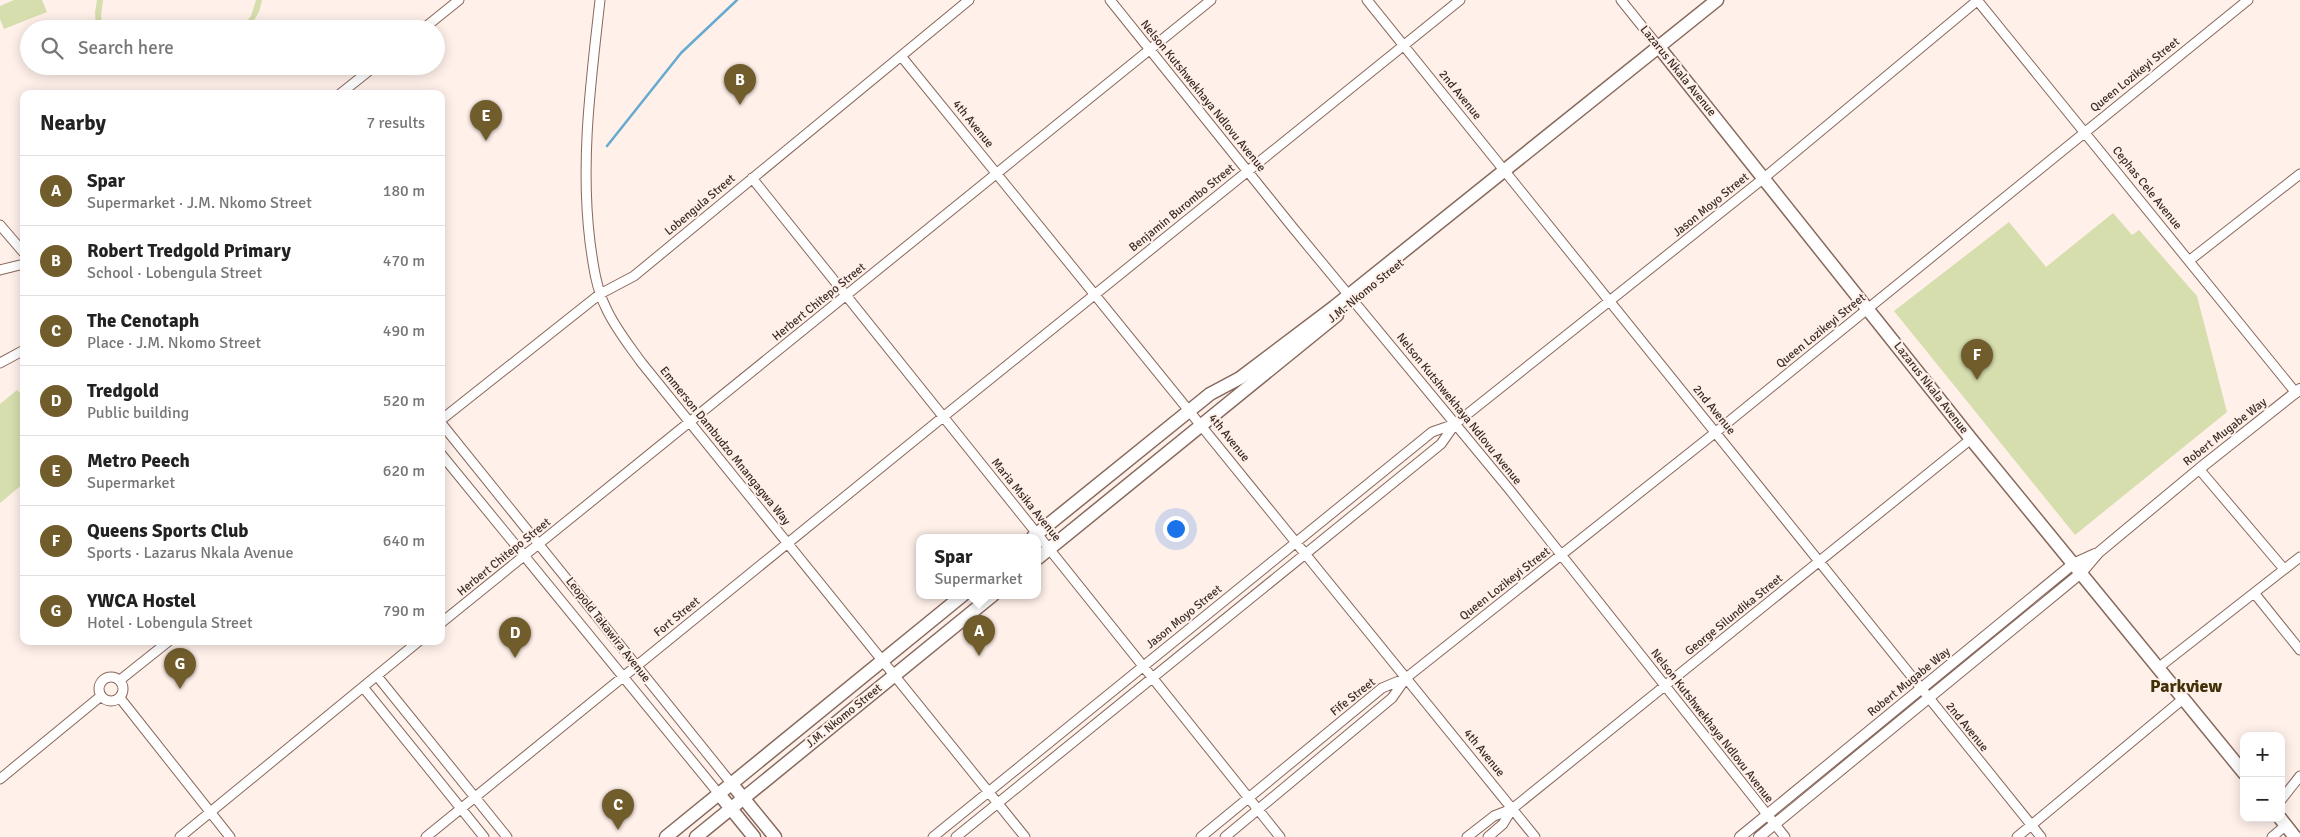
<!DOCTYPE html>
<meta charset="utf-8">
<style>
:root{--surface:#fff;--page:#f6f6f6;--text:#222;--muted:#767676;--line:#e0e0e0;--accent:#715d2c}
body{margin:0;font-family:Signika,sans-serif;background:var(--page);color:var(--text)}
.controls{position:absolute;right:15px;bottom:15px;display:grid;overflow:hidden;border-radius:10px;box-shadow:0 2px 12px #0003}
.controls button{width:45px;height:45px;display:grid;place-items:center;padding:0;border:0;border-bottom:1px solid var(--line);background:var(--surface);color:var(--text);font:25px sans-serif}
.you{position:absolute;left:1175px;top:528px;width:18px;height:18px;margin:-12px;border:4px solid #fff;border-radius:50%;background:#1a73e8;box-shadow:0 0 0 8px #1a73e833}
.badge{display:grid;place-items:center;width:32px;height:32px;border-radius:50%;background:var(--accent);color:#fff;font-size:16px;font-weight:700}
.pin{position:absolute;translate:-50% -41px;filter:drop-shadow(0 1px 2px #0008)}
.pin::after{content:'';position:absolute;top:26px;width:18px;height:15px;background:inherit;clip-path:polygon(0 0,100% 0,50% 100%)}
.popup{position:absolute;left:916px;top:534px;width:125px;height:65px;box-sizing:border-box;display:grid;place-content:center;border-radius:10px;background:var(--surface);filter:drop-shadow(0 1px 4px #0005);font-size:16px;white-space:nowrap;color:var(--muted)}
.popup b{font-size:19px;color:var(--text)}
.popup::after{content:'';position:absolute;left:50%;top:100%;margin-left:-10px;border:10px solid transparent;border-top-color:var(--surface)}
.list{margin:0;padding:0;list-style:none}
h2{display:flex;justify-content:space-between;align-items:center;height:65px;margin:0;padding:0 20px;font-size:21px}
h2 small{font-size:16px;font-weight:400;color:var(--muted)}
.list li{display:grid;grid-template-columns:32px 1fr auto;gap:15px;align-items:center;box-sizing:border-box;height:70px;padding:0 20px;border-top:1px solid var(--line)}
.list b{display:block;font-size:19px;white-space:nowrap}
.list p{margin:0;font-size:16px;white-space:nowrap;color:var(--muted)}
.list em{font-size:16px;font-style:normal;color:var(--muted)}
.icon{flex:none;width:28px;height:28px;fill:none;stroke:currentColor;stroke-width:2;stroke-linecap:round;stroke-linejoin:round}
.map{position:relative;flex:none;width:2300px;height:837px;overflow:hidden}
.search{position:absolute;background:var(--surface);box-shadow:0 2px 12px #0003;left:20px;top:20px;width:425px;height:55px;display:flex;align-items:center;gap:12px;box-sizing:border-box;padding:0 18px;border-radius:28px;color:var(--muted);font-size:19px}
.panel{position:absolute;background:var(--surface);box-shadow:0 2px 12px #0003;left:20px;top:90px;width:425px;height:555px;border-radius:10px}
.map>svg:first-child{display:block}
.green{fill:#d6deae}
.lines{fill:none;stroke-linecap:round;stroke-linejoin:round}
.stream{stroke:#66a9d1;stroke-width:2.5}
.minor-casing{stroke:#88685c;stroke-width:11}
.major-casing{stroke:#88685c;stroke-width:12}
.highway-casing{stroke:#88685c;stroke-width:15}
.minor{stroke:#fff;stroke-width:9}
.major{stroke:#fff;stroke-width:10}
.highway{stroke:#fff;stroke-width:12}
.labels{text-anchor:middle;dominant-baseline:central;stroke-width:4;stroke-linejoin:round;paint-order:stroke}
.street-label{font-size:12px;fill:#3b2d27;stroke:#fff0ea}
.district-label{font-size:18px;font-weight:bold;fill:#413108;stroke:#fff0ea}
</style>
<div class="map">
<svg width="2300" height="837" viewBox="0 0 2300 837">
<rect width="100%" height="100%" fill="#fff0ea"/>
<path class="green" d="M14 0H42L47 12 4 29 0 19V6Z
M97 0H103L101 16 102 29H96L95 12Z
M256 0H262L259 12 249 29H241L251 16Z
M127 66H176C159 73 143 74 127 66Z
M2113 213 2132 235 2139 230 2197 296 2227 412 2075 535 1894 311 2009 222 2046 267Z
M17 390 24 397V483L0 503V404Z"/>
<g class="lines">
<path class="stream" d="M607 146 681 53 737 0"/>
<defs>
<path id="minor" d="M600 0C591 81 580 161 590 242 593 264 596 288 606 308 615 328 629 345 641 362L1025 837
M1110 0 1294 229 1509 489 1785 837
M1367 0 2041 837
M1621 0 1658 46
M1977 0 2296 393
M423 29 459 0
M901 56 1535 837
M340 94 375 66
M752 178 1280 837
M0 225 24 253
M2190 260 2300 174
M0 270 24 264
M0 363 24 350
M441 420 600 294 634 276 969 0
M441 423 731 783
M441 454 719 794
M2199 469 2284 569
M2255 594 2300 650
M441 623 1211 0
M2158 668 2300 557
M377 676 507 837
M99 689a12 12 0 1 1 24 0a12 12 0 1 1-24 0Z
M120 680 169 641
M363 687 484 837
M120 698 230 837
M0 779 101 696
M2281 800 2300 776
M180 837 419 641
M426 837 943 417 1460 0
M933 837 1432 432 1455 424
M956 837 1441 444 1455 424 1764 178 1978 0
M1201 837 1382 688 1406 678 1716 432 2248 0
M1225 837 1392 698 1406 678
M1467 837 1494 816 1512 809 1971 439
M1488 837 1503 824 1512 809
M2017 837 2183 699
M2272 837 2285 826"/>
<path id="major" d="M1740 837 2073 564 2095 554
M1759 837 2081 573 2098 553 2199 469 2300 389"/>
<path id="highway" d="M1658 46 1971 439 2244 773
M1033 537 1210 394 1240 378 1334 307 1717 0
M1038 558 1337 315
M731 783 775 837
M719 794 754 837
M2280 818 2295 837
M666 837 963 595
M696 837 993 595"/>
</defs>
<use href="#minor" class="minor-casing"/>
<use href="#major" class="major-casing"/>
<use href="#highway" class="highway-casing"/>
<use href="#minor" class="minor"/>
<use href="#major" class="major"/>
<use href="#highway" class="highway"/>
</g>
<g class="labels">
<g class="street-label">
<text transform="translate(1678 71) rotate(51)">Lazarus Nkala Avenue</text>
<text transform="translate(2135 75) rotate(-39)">Queen Lozikeyi Street</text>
<text transform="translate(1460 95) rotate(51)">2nd Avenue</text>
<text transform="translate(1203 96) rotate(51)">Nelson Kutshwekhaya Ndlovu Avenue</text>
<text transform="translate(973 124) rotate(51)">4th Avenue</text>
<text transform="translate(2147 188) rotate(51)">Cephas Cele Avenue</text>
<text transform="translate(700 205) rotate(-40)">Lobengula Street</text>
<text transform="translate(1711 205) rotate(-39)">Jason Moyo Street</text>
<text transform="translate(1182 208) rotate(-39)">Benjamin Burombo Street</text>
<text transform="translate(1366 291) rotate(-39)">J.M. Nkomo Street</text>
<text transform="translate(819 302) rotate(-39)">Herbert Chitepo Street</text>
<text transform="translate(1821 331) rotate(-39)">Queen Lozikeyi Street</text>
<text transform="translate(1931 388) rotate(52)">Lazarus Nkala Avenue</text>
<text transform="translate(1459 409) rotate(51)">Nelson Kutshwekhaya Ndlovu Avenue</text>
<text transform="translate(1714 410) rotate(51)">2nd Avenue</text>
<text transform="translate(2225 432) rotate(-38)">Robert Mugabe Way</text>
<text transform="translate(1229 438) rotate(51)">4th Avenue</text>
<text transform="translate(725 446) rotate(51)">Emmerson Dambudzo Mnangagwa Way</text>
<text transform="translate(1026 500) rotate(51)">Maria Msika Avenue</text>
<text transform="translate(504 557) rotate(-39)">Herbert Chitepo Street</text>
<text transform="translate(1505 584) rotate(-38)">Queen Lozikeyi Street</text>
<text transform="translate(1734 615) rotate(-39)">George Silundika Street</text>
<text transform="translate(677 617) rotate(-39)">Fort Street</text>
<text transform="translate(1184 617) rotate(-39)">Jason Moyo Street</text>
<text transform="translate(608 630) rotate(52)">Leopold Takawira Avenue</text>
<text transform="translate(1909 682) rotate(-39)">Robert Mugabe Way</text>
<text transform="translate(1353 697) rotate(-38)">Fife Street</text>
<text transform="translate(844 716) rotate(-39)">J.M. Nkomo Street</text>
<text transform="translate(1712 726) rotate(52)">Nelson Kutshwekhaya Ndlovu Avenue</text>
<text transform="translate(1967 727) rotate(51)">2nd Avenue</text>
<text transform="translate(1484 753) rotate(51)">4th Avenue</text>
</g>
<g class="district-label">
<text x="2186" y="686">Parkview</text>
</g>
</g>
</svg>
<div class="controls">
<button>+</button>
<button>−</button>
</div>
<div class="you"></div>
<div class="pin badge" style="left:979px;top:656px">A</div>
<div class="popup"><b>Spar</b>Supermarket</div>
<div class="pin badge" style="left:740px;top:105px">B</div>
<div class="pin badge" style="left:618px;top:830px">C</div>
<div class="pin badge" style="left:515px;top:658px">D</div>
<div class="pin badge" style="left:486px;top:141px">E</div>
<div class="pin badge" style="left:1977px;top:380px">F</div>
<div class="pin badge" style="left:180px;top:689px">G</div>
<div class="search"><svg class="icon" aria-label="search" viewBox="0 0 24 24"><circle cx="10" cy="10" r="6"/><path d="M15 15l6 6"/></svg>Search here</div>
<section class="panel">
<h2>Nearby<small>7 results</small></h2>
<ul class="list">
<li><span class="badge">A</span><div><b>Spar</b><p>Supermarket · J.M. Nkomo Street</p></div><em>180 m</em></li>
<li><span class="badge">B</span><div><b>Robert Tredgold Primary</b><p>School · Lobengula Street</p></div><em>470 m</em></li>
<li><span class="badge">C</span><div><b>The Cenotaph</b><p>Place · J.M. Nkomo Street</p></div><em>490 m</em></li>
<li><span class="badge">D</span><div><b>Tredgold</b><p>Public building</p></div><em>520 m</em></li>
<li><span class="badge">E</span><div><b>Metro Peech</b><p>Supermarket</p></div><em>620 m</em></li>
<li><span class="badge">F</span><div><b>Queens Sports Club</b><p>Sports · Lazarus Nkala Avenue</p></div><em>640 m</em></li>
<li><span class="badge">G</span><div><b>YWCA Hostel</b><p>Hotel · Lobengula Street</p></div><em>790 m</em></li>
</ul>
</section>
</div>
